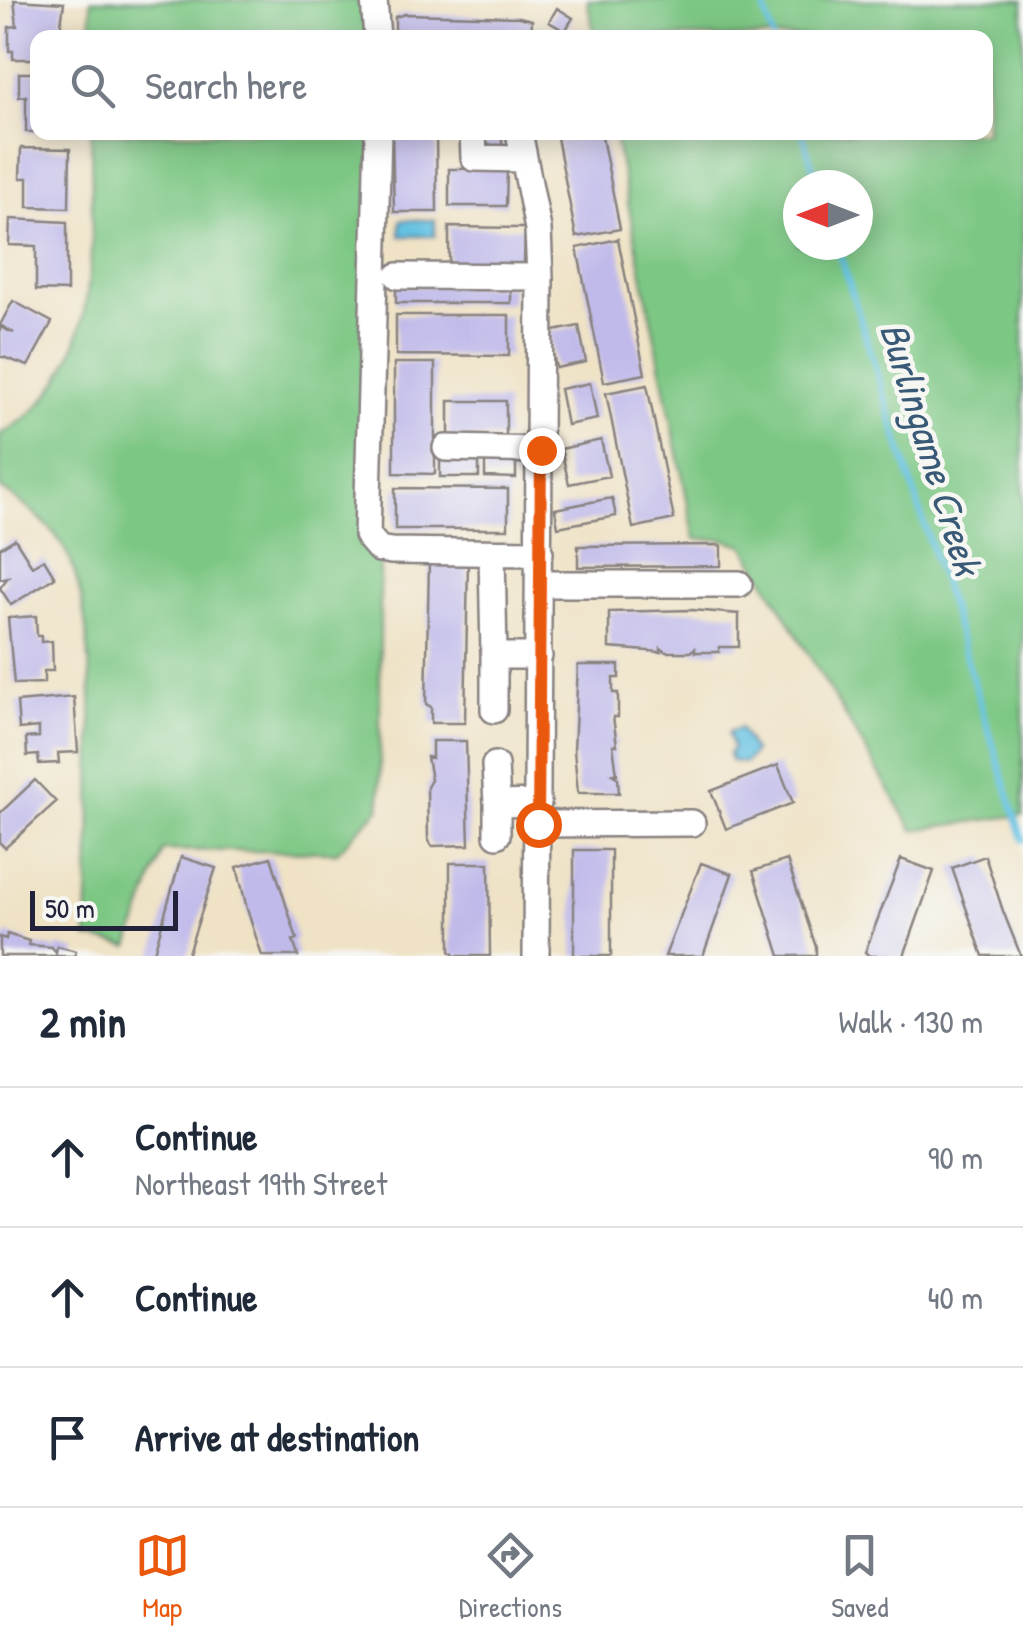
<!DOCTYPE html>
<meta charset="utf-8">
<style>
:root{--surface:#fff;--page:#f2f2f3;--text:#1f2937;--muted:#747a83;--line:#e0e1e3;--accent:#ea580c}
body{margin:0;font-family:"Patrick Hand",sans-serif;background:var(--page);color:var(--text)}
.compass{position:absolute;left:783px;top:170px;width:90px;height:90px;border-radius:50%;background:var(--surface);box-shadow:0 5px 25px #0003;rotate:270deg}
.scale{position:absolute;left:30px;bottom:25px;width:148px;box-sizing:border-box;padding-left:10px;border:5px solid #22223b;border-top:0;font-size:28px;line-height:35px;white-space:nowrap;color:#22223b;-webkit-text-stroke:8px #f6f6f2;paint-order:stroke}
.stop{position:absolute;width:30px;height:30px;margin:-22px;border:8px solid #ea580c;border-radius:50%;background:#fff}
.stop.end{background:#ea580c;border-color:#fff;box-shadow:0 2px 10px #0008}
.list{margin:0;padding:0;list-style:none}
h2{display:flex;justify-content:space-between;align-items:center;height:130px;margin:0;padding:0 40px;font-size:42px}
h2 small{font-size:32px;font-weight:400;color:var(--muted)}
.list li{display:grid;grid-template-columns:65px 1fr auto;gap:30px;align-items:center;box-sizing:border-box;height:140px;padding:0 40px;border-top:2px solid var(--line)}
.list b{display:block;font-size:38px;white-space:nowrap}
.list p{margin:0;font-size:32px;white-space:nowrap;color:var(--muted)}
.list em{font-size:32px;font-style:normal;color:var(--muted)}
.icon{flex:none;width:55px;height:55px;fill:none;stroke:currentColor;stroke-width:2;stroke-linecap:round;stroke-linejoin:round}
.map{position:relative;flex:none;width:1023px;height:956px;overflow:hidden}
.search{position:absolute;background:var(--surface);box-shadow:0 5px 25px #0003;left:30px;right:30px;top:30px;height:110px;display:flex;align-items:center;gap:25px;box-sizing:border-box;padding:0 35px;border-radius:20px;color:var(--muted);font-size:38px}
.sheet{height:550px;background:var(--surface)}
nav{display:flex;justify-content:space-around;align-items:center;box-sizing:border-box;height:140px;border-top:2px solid var(--line);background:var(--surface);font-size:28px;color:var(--muted)}
nav a{display:grid;justify-items:center;gap:5px}
nav .on{color:var(--accent)}
.map>svg:first-child{display:block}
.green{fill:#7dc784;stroke:#507460;stroke-width:2.5;fill-rule:evenodd}
.water{fill:#65c2e3;stroke:#44728f;stroke-width:2.5}
.lines{fill:none;stroke-linecap:round;stroke-linejoin:round}
.stream{stroke:#65c2e3;stroke-width:6}
.building{fill:#c0baea}
.minor-casing{stroke:#888280;stroke-width:30}
.minor{stroke:#fff;stroke-width:25}
.route{stroke:#ea580c;stroke-width:12}
.labels{text-anchor:middle;dominant-baseline:central;stroke-width:9;stroke-linejoin:round;paint-order:stroke}
.water-label{font-size:40px;font-style:italic;fill:#395a76;stroke:#f6f6f2}
</style>
<div class="map">
<svg width="1023" height="956" viewBox="0 0 1023 956">
<rect width="100%" height="100%" fill="#f6f6f2"/>
<filter id="ink" filterUnits="userSpaceOnUse"><feTurbulence type="fractalNoise" baseFrequency=".01" numOctaves="2"/><feDisplacementMap in="SourceGraphic" scale="20" xChannelSelector="R" yChannelSelector="G"/><feConvolveMatrix kernelMatrix="1 2 1 2 8 2 1 2 1" color-interpolation-filters="sRGB"/></filter>
<filter id="wash" filterUnits="userSpaceOnUse"><feTurbulence type="fractalNoise" baseFrequency=".0048" numOctaves="4" result="noise"/><feDisplacementMap in="SourceGraphic" scale="40" xChannelSelector="R" yChannelSelector="G"/><feGaussianBlur stdDeviation="2.25" result="paint"/><feColorMatrix in="noise" values="0 0 0 0 0 0 0 0 0 0 0 0 0 0 0 0 0 1.4 0 .05"/><feComposite in="paint" operator="in"/></filter>
<g filter="url(#wash)">
<rect width="100%" height="100%" fill="#efe2c5"/>
<path class="green" d="M91 0H380V37H91Z
M587 0H1023V815L913 830 744 545 722 539H695L614 133 986 132V38L595 37ZM858 185V245H798V185Z
M91 133H380V808L337 852 163 850 129 946 87 938C88 844 106 630 66 551 52 524 25 505 0 488V434C108 379 91 234 91 133Z"/>
<path class="water" d="M401 220H435V236H400Z
M740 728 754 752 745 763 731 761 729 753 733 749 728 732Z"/>
<g class="lines">
<path class="stream" d="M762 0 773 38
M802 132 818 185
M837 245 1023 840"/>
</g>
<g id="blocks">
<path class="building" d="M14 0 64 3 59 38H38V59H13V51H9V27L17 26Z
M557 8 573 18 565 31 549 22Z
M405 14 519 17 532 20 531 38H395V17Z
M19 73H38V132H26V96L19 97Z
M392 132H436L437 212H394Z
M483 132H502V149H483Z
M556 132H601L620 229 576 237Z
M21 148 70 149 69 208 28 207V178H20Z
M449 169H507L506 206H449Z
M10 219 67 222V291L36 290V246L9 245Z
M449 227 525 228 524 264 449 263Z
M618 239 645 374 604 382 577 248Z
M396 286H511V303H396Z
M13 301 52 322 28 366 0 356V327L14 333 0 325Z
M396 315H509V356L396 355Z
M579 326 586 362 556 368 549 332Z
M394 363H435V474L394 473Z
M590 383 597 419 567 425 560 389Z
M647 385 674 519 633 528 606 393Z
M449 401H506V438H449Z
M601 440 609 476 569 484 561 449Z
M440 459H479V477H440Z
M485 460H516V478L485 477Z
M395 488 508 489V529H395Z
M612 498 616 516 558 527 555 509Z
M15 539 32 566 44 559 55 577 11 605 0 588 8 577 0 579V548Z
M721 545V566L578 567V546Z
M429 562H468L465 723H431V707L426 704Z
M692 610 739 614V647H719V652H695V648L690 652H666L661 648V652L609 648V612Z
M36 616 37 636H41V642L52 641 53 671H44V683L14 684 8 618Z
M578 665H619V678H613V693H618V717H613L617 745H613L617 774H612L618 778 619 793H578L574 750Z
M74 697 78 752 58 753 59 763 39 764 38 755 27 756 26 738 39 737V727L19 729 17 702Z
M432 741H466L469 845 432 846 428 839 427 787 431 780 427 757 432 758Z
M778 765 793 803 726 829 711 791Z
M35 780 56 802 5 848 0 843V813Z
M574 850H611V956H574Z
M985 856 1003 911 1021 956H983L952 868Z
M181 857 216 868 187 956H153Z
M271 857 297 939 293 940 298 956H262L247 909 237 867Z
M901 859 934 871 904 956H870L865 952Z
M787 860 816 947V956H780L753 871Z
M450 863H489L490 956H455L450 951Z
M701 863 732 874 703 956H665Z
M7 934 29 941 28 945 52 947 56 953 57 946 76 951 75 956H0V937L6 939Z"/>
</g>
</g>
<g filter="url(#ink)">
<use href="#blocks" fill-opacity="0" stroke="#888280" stroke-width="2.5"/>
<g class="lines">
<defs>
<path id="minor" d="M374 0 377 38
M378 132 367 535 379 549 391 551 540 553
M473 132 474 158 524 159
M519 132 538 229 540 277 536 956
M398 276 540 277
M446 448 541 450
M492 553 494 656
M540 584H739
M494 710V656H539
M495 765 497 804
M538 824 692 823
M497 835V804L538 803"/>
</defs>
<use href="#minor" class="minor-casing"/>
<use href="#minor" class="minor"/>
</g>
</g>
<g class="lines" filter="url(#ink)">
<path class="route" d="M538 824 541 450"/>
</g>
<g class="labels">
<g class="water-label">
<text transform="translate(932 448) rotate(73)">Burlingame Creek</text>
</g>
</g>
</svg>
<svg class="compass" viewBox="-18 -18 36 36"><path d="M0-13l5 13h-10z" fill="#e53935"/><path d="M0 13l5-13h-10z" fill="#747a83"/></svg>
<div class="scale">50 m</div>
<div class="stop" style="left:538px;top:824px"></div>
<div class="stop end" style="left:541px;top:450px"></div>
<div class="search"><svg class="icon" aria-label="search" viewBox="0 0 24 24"><circle cx="10" cy="10" r="6"/><path d="M15 15l6 6"/></svg>Search here</div>
</div>
<section class="sheet">
<h2>2 min<small>Walk · 130 m</small></h2>
<ul class="list">
<li><svg class="icon" aria-label="ahead" viewBox="0 0 24 24"><path d="M12 20V5M6 11l6-6 6 6"/></svg><div><b>Continue</b><p>Northeast 19th Street</p></div><em>90 m</em></li>
<li><svg class="icon" aria-label="ahead" viewBox="0 0 24 24"><path d="M12 20V5M6 11l6-6 6 6"/></svg><div><b>Continue</b></div><em>40 m</em></li>
<li><svg class="icon" aria-label="arrive" viewBox="0 0 24 24"><path d="M6 21V4h12l-3 4 3 4H6"/></svg><div><b>Arrive at destination</b></div></li>
</ul>
</section>
<nav>
<a class="on"><svg class="icon" aria-label="map" viewBox="0 0 24 24"><path d="M3 6l6-2 6 2 6-2v14l-6 2-6-2-6 2zM9 4v14M15 6v14"/></svg>Map</a>
<a><svg class="icon" aria-label="directions" viewBox="0 0 24 24"><path d="M12 3l9 9-9 9-9-9zM9 14v-3h6M13 9l2 2-2 2"/></svg>Directions</a>
<a><svg class="icon" aria-label="saved" viewBox="0 0 24 24"><path d="M7 4h10v16l-5-4-5 4z"/></svg>Saved</a>
</nav>
